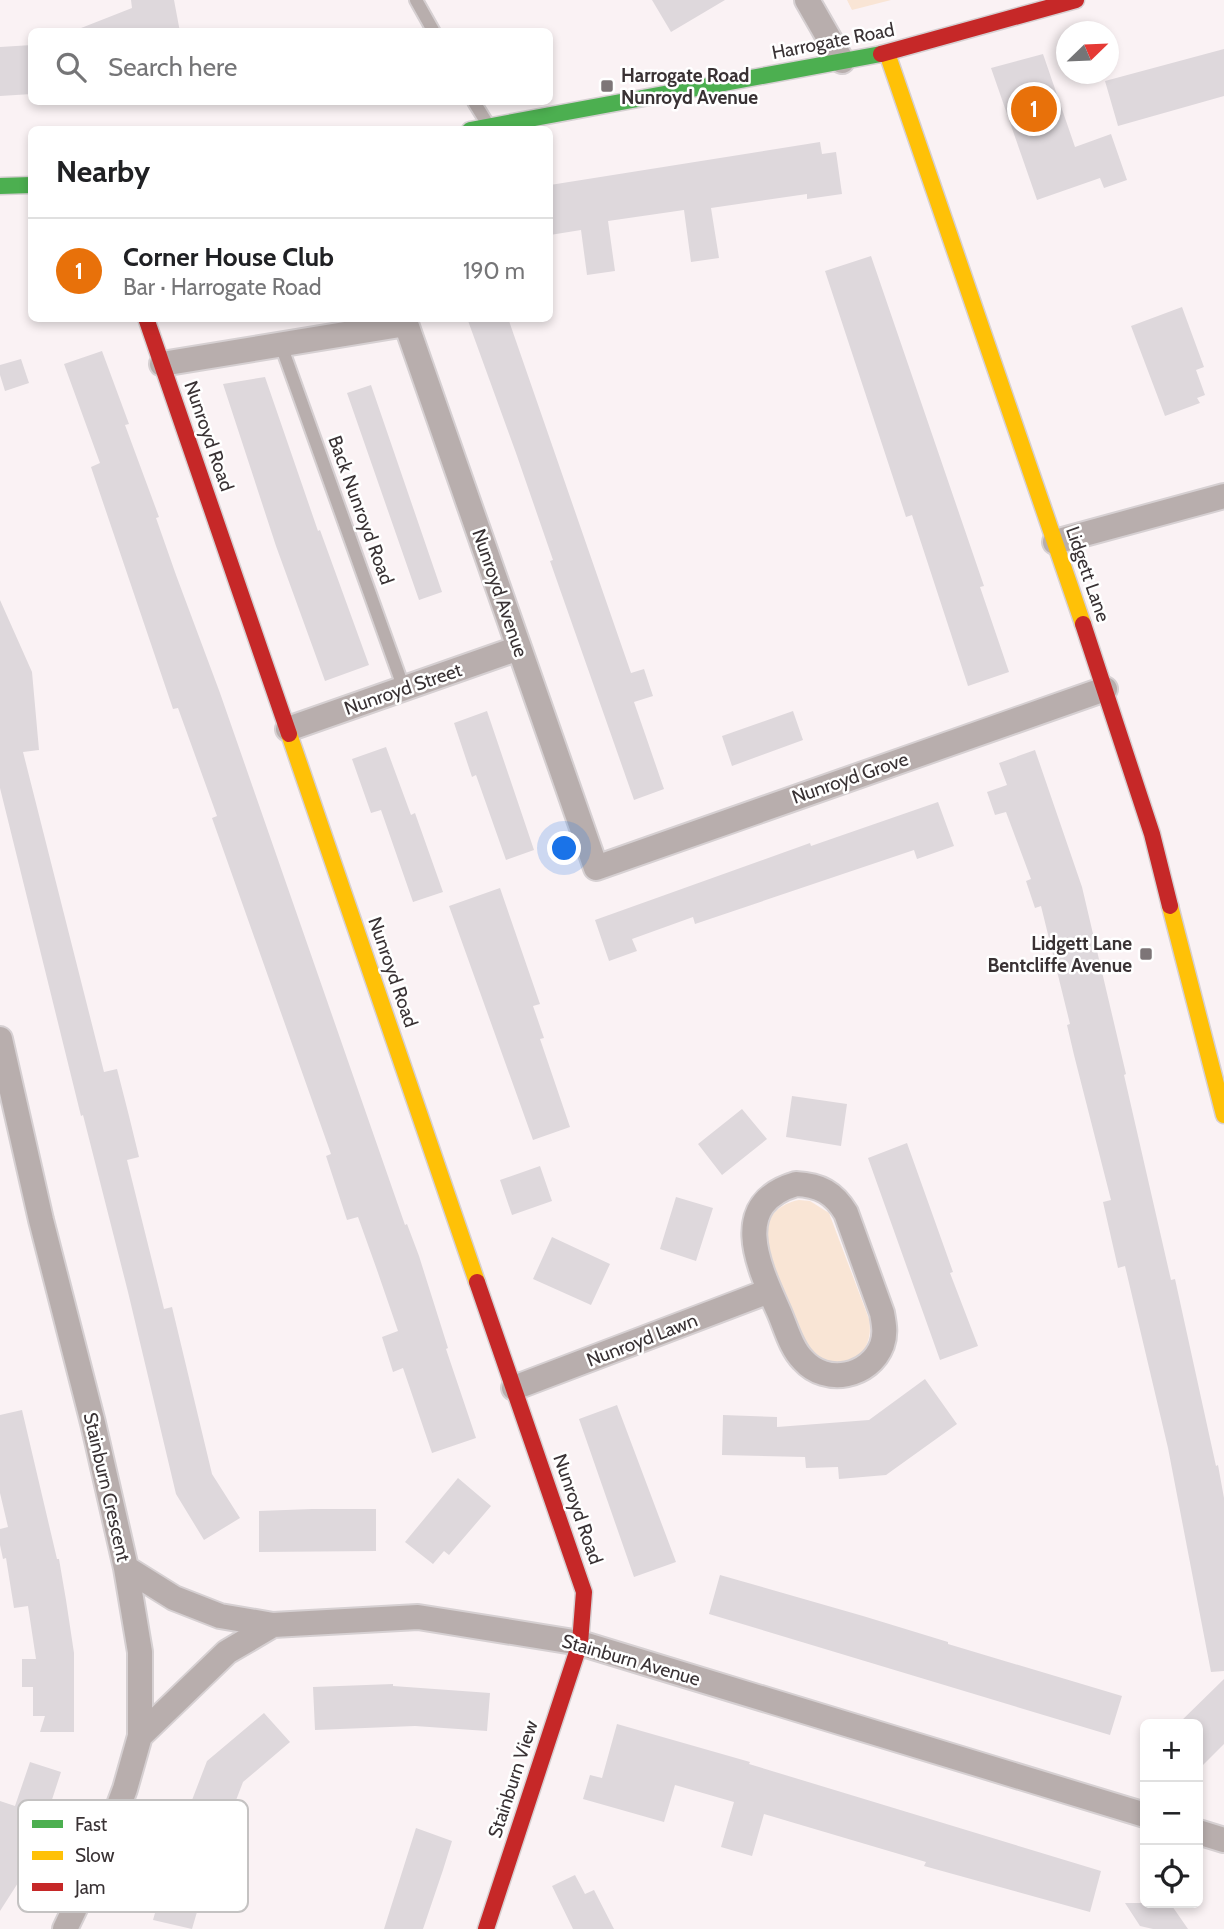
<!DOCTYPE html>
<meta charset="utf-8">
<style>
:root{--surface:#fff;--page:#f2f2f2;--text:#202124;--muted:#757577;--line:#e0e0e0;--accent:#7d7577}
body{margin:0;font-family:Cabin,sans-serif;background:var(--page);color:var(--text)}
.controls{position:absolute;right:21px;bottom:21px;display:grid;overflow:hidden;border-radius:10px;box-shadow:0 4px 10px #0003}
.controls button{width:63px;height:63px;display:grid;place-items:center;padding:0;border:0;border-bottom:2px solid var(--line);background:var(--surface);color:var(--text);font:35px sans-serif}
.compass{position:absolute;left:1056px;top:21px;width:63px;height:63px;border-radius:50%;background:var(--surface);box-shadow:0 4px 10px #0003;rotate:67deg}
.you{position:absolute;left:565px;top:849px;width:24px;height:24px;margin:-18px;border:5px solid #fff;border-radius:50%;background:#1a73e8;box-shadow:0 0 0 10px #1a73e833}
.badge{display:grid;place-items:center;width:46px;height:46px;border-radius:50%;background:var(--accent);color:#fff;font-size:23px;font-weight:700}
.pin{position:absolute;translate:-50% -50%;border:4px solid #fff;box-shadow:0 2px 7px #0006}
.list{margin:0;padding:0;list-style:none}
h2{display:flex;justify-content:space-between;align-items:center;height:91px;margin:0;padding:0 28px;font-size:30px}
h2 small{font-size:23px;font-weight:400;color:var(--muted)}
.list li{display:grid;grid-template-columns:46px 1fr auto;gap:21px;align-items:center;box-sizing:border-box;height:105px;padding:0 28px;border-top:2px solid var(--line)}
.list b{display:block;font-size:26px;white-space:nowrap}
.list p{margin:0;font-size:23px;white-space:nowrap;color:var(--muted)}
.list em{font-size:23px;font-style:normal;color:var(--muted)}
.icon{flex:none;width:38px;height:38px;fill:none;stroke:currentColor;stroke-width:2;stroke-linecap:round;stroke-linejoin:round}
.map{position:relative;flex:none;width:1224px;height:1929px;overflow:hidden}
.search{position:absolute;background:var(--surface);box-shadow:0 4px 10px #0003;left:28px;top:28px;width:525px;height:77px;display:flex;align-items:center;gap:18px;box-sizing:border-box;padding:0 24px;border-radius:10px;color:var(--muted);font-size:26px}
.panel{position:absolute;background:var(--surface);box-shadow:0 4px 10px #0003;left:28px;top:126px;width:525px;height:196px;border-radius:10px}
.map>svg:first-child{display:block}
.green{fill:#f9e5d5}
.building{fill:#ded8dc}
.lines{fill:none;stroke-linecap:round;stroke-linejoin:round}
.lane-casing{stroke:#d6d0d2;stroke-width:16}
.street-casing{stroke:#d6d0d2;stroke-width:28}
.fast-casing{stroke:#d6d0d2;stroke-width:19}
.slow-casing{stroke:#d6d0d2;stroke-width:19}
.jam-casing{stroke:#d6d0d2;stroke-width:19}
.lane{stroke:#b8aead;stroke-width:12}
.street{stroke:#b8aead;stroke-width:24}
.fast{stroke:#4caf50;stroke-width:16}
.slow{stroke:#ffc107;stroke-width:16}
.jam{stroke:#c62828;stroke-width:16}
.poi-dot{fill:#7d7577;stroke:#fff;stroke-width:2.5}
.labels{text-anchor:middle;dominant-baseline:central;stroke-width:5;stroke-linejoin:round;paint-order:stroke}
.street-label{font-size:19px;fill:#393234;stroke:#fff}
.poi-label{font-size:19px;font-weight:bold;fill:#393234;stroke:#fff;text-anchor:start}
.key{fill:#fff;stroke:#c4c2c2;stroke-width:2}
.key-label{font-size:19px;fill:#393234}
</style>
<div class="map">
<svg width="1224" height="1929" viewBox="0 0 1224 1929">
<rect width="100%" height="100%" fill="#faf2f4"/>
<path class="green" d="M847 0H891L852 10Z
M799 1200 810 1201 829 1213 869 1319C877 1363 829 1380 805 1344 796 1320 763 1249 767 1227 771 1211 784 1203 799 1200Z"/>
<path class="building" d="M131 0H174L180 32H76V30L132 8Z
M652 0H725L671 32Z
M32 45V94L0 96V47Z
M1224 49V96L1118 126 1105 81Z
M1043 54 1075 147 1111 134 1127 180 1104 188 1100 178 1037 200 991 68Z
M820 142 822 154 836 152 842 194 807 199V194L711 208 719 258 691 262 684 210 608 221 615 271 587 275 581 230 550 235V185Z
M871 256 984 586 980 587 1009 672 968 686 912 515 906 517 825 271Z
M1182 307 1204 367 1196 370 1205 395 1197 398 1200 403 1165 416 1131 326Z
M467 318H508L631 673 644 669 653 696 634 702 664 789 634 800 550 561 553 560 516 453Z
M102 351 129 424 125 425 159 517 156 518 176 575 220 693 405 1225 407 1224 419 1256 448 1348 446 1349 476 1438 432 1453 403 1368 393 1372 382 1337 398 1331 377 1270 358 1217 347 1220 326 1156 331 1154 212 818 217 816 178 708 173 709 91 467 100 463 64 364Z
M21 359 29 383 5 391 0 375V365Z
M265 377 318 531 320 530 369 665 325 681 276 546 223 384Z
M371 385 442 592 419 600 347 393Z
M0 600 32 672 39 750 23 752 104 1072 117 1069 129 1116 139 1157 127 1160 164 1309 172 1307 212 1474 240 1518 204 1540 176 1494 128 1292 83 1115 81 1116 0 788Z
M487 711 534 850 506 860 476 775 472 777 454 723Z
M793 711 803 740 732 766 722 736Z
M386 747 411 815 415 813 443 892 413 902 381 810 371 813 352 759Z
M1035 750 1082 887 1126 1074 1124 1075 1171 1280 1175 1279 1216 1466 1218 1465 1224 1498V1671L1211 1672 1168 1448 1125 1266 1118 1268 1103 1202 1111 1200 1074 1055 1067 1025 1070 1024 1041 906 1035 908 1026 881 1031 879 1006 812 995 815 987 792 1007 785 999 763Z
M938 802 954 846 917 859 914 850 695 924 693 917 632 939 637 951 609 961 595 920 810 843 811 846Z
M500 888 540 1004 533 1006 544 1038 540 1039 570 1127 533 1140 449 906Z
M792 1096 847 1104 841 1146 786 1137Z
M742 1109 767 1139 722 1175 698 1144Z
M907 1143 953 1272 950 1273 978 1346 940 1360 868 1158Z
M540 1166 552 1201 512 1215 500 1180Z
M676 1197 713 1208 696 1261 660 1249Z
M552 1237 610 1264 591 1305 533 1279Z
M925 1379 957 1424 886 1475 839 1479 838 1467 806 1468 805 1457 722 1455 723 1415 777 1417V1427L869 1420Z
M617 1405 676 1562 634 1577 579 1419Z
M22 1410 57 1559H59L66 1600 74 1653V1732H40L45 1716H33V1687H22V1659H36L28 1606 14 1608 6 1558 3 1559 0 1545V1529L8 1527 0 1493V1415Z
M458 1478 491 1506 449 1555 444 1551 433 1564 405 1542Z
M312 1509H376V1551L259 1552V1511Z
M720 1575 863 1616 948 1642V1644L1122 1696 1110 1735 709 1614Z
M1224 1679V1744L1198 1770V1724H1178Z
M393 1684V1686L490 1693 487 1731 415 1726 315 1730 313 1687Z
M264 1713 290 1742 243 1782 209 1871 192 1929 153 1920 174 1847 207 1761Z
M617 1724 750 1762 749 1764 1101 1871 1090 1912 924 1866 926 1862 764 1814 752 1856 721 1847 734 1802 675 1785 664 1822 583 1799 590 1775 602 1778Z
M30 1762 61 1772 32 1861 0 1911V1801L15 1806Z
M416 1828 452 1841 443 1870 423 1929H384Z
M575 1875 585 1894 594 1890 614 1929H573L552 1886Z
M1125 1903H1170L1188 1929H1153L1140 1926Z"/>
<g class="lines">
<defs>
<path id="lane" d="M416 0 434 32
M474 102 487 123
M281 345 404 689"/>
<path id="street" d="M807 0 842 61
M404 318 596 868 1105 689
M162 364 406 324
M1055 542 1224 496
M288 729 519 648
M0 1039 41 1220 93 1423 126 1568 140 1652V1736L125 1789 99 1858 65 1929
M796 1184C820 1185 834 1193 846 1213L882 1313C884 1324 886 1334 882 1345 870 1377 826 1386 803 1360 791 1348 786 1328 779 1312 759 1267 728 1204 796 1184Z
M514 1388 769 1291
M126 1568 174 1598 220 1616 273 1625
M140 1736 227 1652 273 1625 418 1617 580 1643 1145 1815
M1198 1832 1224 1840"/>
<path id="fast" d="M470 130 881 54
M0 186 32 185"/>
<path id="slow" d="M887 53 1083 624
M289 734 477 1282
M1170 906 1224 1115"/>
<path id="jam" d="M881 54 1076 0
M146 318 289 734
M1083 624 1152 834 1170 906
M477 1282 584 1592 580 1643 486 1929"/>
</defs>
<use href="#lane" class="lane-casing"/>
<use href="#street" class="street-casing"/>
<use href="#fast" class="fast-casing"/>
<use href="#slow" class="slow-casing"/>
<use href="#jam" class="jam-casing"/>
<use href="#lane" class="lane"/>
<use href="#street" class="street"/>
<use href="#fast" class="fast"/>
<use href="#slow" class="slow"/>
<use href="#jam" class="jam"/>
</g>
<g class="poi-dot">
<rect x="600" y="79" width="14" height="14" rx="3.5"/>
<rect x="1139" y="947" width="14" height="14" rx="3.5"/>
</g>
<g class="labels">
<g class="street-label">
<text transform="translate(833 41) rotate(-11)">Harrogate Road</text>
<text transform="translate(209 436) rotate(71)">Nunroyd Road</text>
<text transform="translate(361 510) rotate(70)">Back Nunroyd Road</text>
<text transform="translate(1088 574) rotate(71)">Lidgett Lane</text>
<text transform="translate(500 593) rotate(71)">Nunroyd Avenue</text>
<text transform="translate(403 689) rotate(-19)">Nunroyd Street</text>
<text transform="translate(850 778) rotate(-19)">Nunroyd Grove</text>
<text transform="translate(393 972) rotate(71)">Nunroyd Road</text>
<text transform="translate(642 1340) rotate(-21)">Nunroyd Lawn</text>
<text transform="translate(107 1487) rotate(77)">Stainburn Crescent</text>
<text transform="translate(578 1509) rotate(71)">Nunroyd Road</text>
<text transform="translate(631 1660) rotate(16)">Stainburn Avenue</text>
<text transform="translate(513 1779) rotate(-72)">Stainburn View</text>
</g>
<g class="poi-label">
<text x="621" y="75">Harrogate Road<tspan x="621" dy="22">Nunroyd Avenue</tspan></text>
<text x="1132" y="943" text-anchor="end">Lidgett Lane<tspan x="1132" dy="22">Bentcliffe Avenue</tspan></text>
</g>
</g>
<rect x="18" y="1800" width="230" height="112" rx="10" class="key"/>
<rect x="32" y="1820" width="31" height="8" fill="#4caf50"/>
<rect x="32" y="1851" width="31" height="9" fill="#ffc107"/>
<rect x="32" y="1883" width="31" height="8" fill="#c62828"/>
<g class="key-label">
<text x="75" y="1831">Fast</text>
<text x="75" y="1862">Slow</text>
<text x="75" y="1894">Jam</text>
</g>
</svg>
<div class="controls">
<button>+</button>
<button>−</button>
<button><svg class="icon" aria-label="locate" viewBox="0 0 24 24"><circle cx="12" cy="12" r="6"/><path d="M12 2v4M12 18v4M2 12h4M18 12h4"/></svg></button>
</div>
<svg class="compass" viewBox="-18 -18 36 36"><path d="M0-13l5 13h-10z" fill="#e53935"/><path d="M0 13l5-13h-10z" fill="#757577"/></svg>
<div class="you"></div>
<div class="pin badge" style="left:1034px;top:109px;background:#e8710a">1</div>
<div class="search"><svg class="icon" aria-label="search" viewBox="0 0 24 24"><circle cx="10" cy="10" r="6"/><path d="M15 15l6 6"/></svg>Search here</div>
<section class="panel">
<h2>Nearby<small></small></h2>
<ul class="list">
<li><span class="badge" style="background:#e8710a">1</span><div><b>Corner House Club</b><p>Bar · Harrogate Road</p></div><em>190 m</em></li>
</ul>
</section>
</div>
